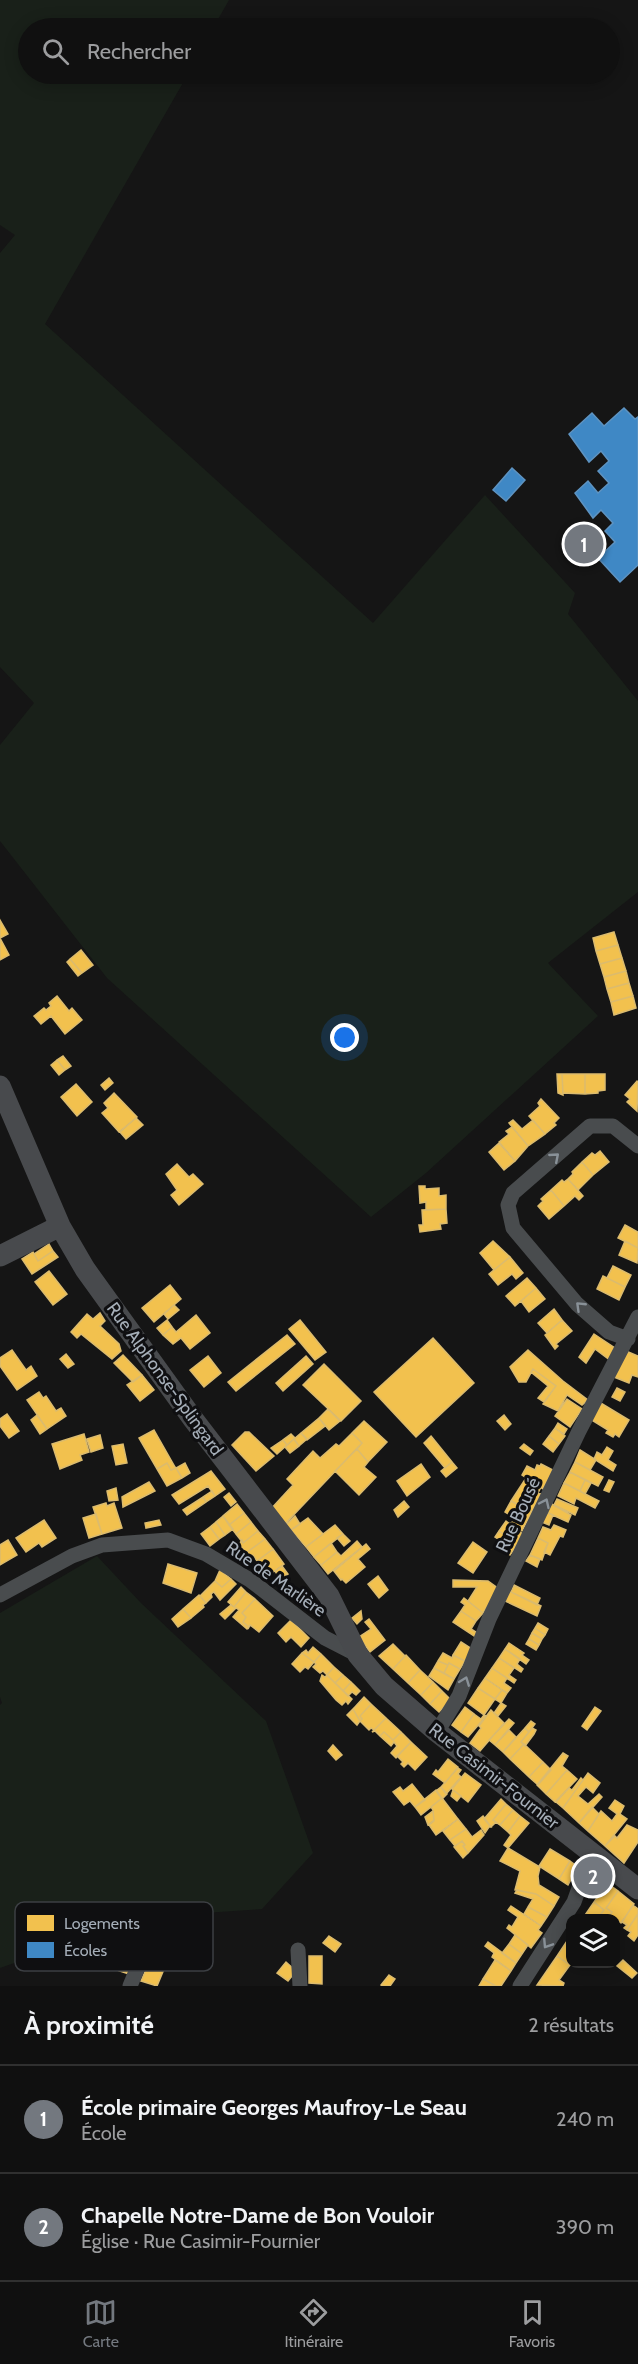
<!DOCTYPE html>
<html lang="fr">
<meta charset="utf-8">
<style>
:root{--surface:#101010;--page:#191919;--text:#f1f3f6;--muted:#9c9d9f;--line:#303030;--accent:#73787f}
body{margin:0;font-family:Cabin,sans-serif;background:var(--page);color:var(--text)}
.controls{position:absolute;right:18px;bottom:18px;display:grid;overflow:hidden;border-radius:12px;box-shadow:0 3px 15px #0003}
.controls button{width:54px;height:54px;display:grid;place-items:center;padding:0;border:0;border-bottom:2px solid var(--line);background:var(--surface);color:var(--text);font:30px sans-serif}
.you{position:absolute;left:345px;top:1038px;width:21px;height:21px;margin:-15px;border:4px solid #fff;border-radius:50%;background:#1a73e8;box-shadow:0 0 0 9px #1a73e833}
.badge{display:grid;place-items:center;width:39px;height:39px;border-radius:50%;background:var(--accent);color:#fff;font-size:20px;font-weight:700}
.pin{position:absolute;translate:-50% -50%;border:3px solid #fff;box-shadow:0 2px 6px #0006}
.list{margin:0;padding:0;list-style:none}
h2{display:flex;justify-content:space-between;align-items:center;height:78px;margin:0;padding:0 24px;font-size:26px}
h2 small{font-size:20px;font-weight:400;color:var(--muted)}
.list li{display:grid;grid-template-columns:39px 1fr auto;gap:18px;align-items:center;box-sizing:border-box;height:108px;padding:0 24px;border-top:2px solid var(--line)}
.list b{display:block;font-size:22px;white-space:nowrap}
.list p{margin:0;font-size:20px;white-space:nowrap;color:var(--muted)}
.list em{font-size:20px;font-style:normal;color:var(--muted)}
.icon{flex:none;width:33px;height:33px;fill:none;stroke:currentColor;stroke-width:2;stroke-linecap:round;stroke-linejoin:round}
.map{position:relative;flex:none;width:638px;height:1986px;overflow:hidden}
.search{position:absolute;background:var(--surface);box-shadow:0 3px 15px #0003;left:18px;right:18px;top:18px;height:66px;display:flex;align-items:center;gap:15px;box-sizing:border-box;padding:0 21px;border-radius:33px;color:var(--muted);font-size:22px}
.sheet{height:294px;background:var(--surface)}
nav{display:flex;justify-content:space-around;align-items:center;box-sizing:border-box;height:84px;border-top:2px solid var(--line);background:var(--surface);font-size:16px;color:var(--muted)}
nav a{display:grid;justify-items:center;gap:3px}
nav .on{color:var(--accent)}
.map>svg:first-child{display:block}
.green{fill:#192019}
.homes{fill:#f2c14e;stroke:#dbbb6e;stroke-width:1.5}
.schools{fill:#3f88c5;stroke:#5e93c1;stroke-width:1.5}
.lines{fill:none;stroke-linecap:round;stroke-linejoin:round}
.street{stroke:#494c4e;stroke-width:15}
.secondary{stroke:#484a4d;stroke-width:21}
.oneway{stroke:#899198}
.labels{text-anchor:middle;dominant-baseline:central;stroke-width:6;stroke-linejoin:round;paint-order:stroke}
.street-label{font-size:18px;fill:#a5aeb8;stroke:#0f0f11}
.key{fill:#0f0f11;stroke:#3c3f43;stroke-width:1.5}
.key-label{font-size:16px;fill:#a5aeb8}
</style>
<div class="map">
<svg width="638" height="1986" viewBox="0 0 638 1986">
<rect width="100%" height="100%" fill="#151515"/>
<path class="green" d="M0 0H229L213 28H28V74H188L45 324 373 623 485 495 575 593 568 614 638 701V892L548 963 598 1016 426 1173 371 1217 107 978 0 841V745L34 703 0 667V253L15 235 0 225Z
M97 1556 141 1603 266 1721 313 1853 262 1909 144 1917 0 1968V1705L2 1703 0 1697V1613Z"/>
<path class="homes" d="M0 920 8 934 0 938 9 955 0 960Z
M614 932 618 945 596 951 593 938Z
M618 945 622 958 600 964 596 951Z
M81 950 93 965 82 973 70 959Z
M622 958 626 971 604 977 600 964Z
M70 959 82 973 78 976 67 962Z
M626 971 629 983 607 989 604 977Z
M629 983 633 996 611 1002 607 989Z
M57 996 69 1011 72 1008 82 1020 65 1034 51 1016 41 1024 34 1016 44 1008 46 1010 51 1006 49 1003Z
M633 996 636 1008 614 1015 611 1002Z
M63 1056 71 1066 65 1070 57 1060Z
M57 1060 65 1070 59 1075 51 1065Z
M557 1074H562L563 1095 558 1093Z
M562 1074H585V1094L563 1093Z
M585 1074H605V1090L598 1091V1093L585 1094Z
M109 1078 113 1083 105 1090 101 1085Z
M637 1081 638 1082 637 1111 627 1102 630 1099 625 1095Z
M76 1084 92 1102 77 1116 61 1097Z
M114 1093 137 1117 119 1132 102 1113 108 1108 104 1103Z
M541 1099 559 1118 554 1123 556 1125 545 1134 529 1116 540 1106 538 1103Z
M136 1118 143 1125 126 1139 120 1132Z
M513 1120 522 1129 533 1120 545 1134 528 1146 509 1123Z
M512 1127 528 1146 515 1161 499 1142 509 1134 506 1131Z
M499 1143 515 1161 504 1170 489 1152Z
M600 1151 609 1162 593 1175 582 1162 592 1153 595 1155Z
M582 1162 593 1175 578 1190 568 1179 573 1174 572 1172Z
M177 1164 189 1177 193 1174 203 1184 179 1205 171 1195 177 1190 166 1174Z
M568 1179 583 1196 579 1200 575 1196 564 1206 551 1190 562 1180 564 1182Z
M419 1186H425V1189L439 1188V1196L446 1195V1209L426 1210V1202L420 1203Z
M551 1190 564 1206 549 1219 538 1206 543 1201 541 1199Z
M446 1209 447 1223 440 1224 441 1229 420 1232 419 1225H423L422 1210Z
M625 1225 638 1232V1248L618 1238Z
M493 1241 510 1257 494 1270 480 1253Z
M625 1241 638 1248 637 1263 619 1255Z
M49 1244 53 1251 38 1261 34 1254Z
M53 1251 58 1257 32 1274 22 1259 33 1252 38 1261Z
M510 1257 523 1273 516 1279 512 1274 498 1285 489 1274Z
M613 1266 631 1275 625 1287 607 1278Z
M49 1271 67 1294 53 1305 35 1282Z
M603 1276 625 1287 619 1300 597 1289Z
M527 1278 536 1288 515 1306 506 1296Z
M170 1285 181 1299 154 1322 142 1308Z
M536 1288 545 1299 529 1312 521 1301Z
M174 1305 179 1310 168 1319 164 1314Z
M554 1309 562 1320 547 1333 538 1323Z
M100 1313 105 1321 100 1326 119 1344 121 1351 112 1359 81 1334 77 1338 71 1332 87 1314 93 1319Z
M196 1315 210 1333 190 1349 181 1338 173 1344 163 1335 172 1327 176 1332Z
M167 1320 172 1327 163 1335 157 1328Z
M300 1320 326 1352 315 1360 289 1329Z
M562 1320 572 1331 556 1344 558 1346 555 1349 545 1335Z
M594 1334 618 1350 611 1361 595 1349 586 1363 579 1357Z
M287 1335 295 1344 236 1391 228 1382Z
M433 1338 474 1383 416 1437 374 1392Z
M12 1350 26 1370 31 1366 37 1376 17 1390 0 1366V1358Z
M528 1350 563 1381 588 1400 582 1405 567 1395 558 1411 543 1404 556 1386 533 1369 526 1382H519L510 1367Z
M626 1351 638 1356V1377L632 1375 629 1383 614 1377Z
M66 1354 74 1364 68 1368 60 1359Z
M123 1355 142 1375 133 1382 114 1363Z
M208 1356 221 1373 204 1387 190 1370Z
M306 1356 313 1364 283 1391 276 1383Z
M324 1364 361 1401 341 1421 303 1385Z
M533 1369 556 1386 544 1402 538 1398 548 1386 531 1372Z
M142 1375 154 1390 140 1401 127 1385Z
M617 1388 625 1392 620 1401 612 1397Z
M39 1392 43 1398 46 1396 56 1411 61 1408 66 1416 47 1429 27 1400Z
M567 1399 582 1409 570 1427 555 1416Z
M599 1402 629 1420 619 1437 615 1434 613 1437 606 1433 608 1430 590 1419Z
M328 1409 340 1421 329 1430 319 1418Z
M7 1414 19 1431 9 1438 0 1426V1419Z
M37 1415 47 1429 40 1434 31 1420Z
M504 1415 511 1424 505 1430 497 1421Z
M319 1418 325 1426 307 1440 301 1433Z
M364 1421 387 1442 368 1462 357 1449 362 1443 352 1433Z
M558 1423 567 1429 564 1434 555 1428Z
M555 1428 565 1436 559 1444 549 1436Z
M154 1430 175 1467 176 1468 171 1470 167 1463 157 1469 139 1438Z
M245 1432H249L274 1456 256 1471 232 1445Z
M301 1433 307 1439 299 1446 294 1439Z
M352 1433 362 1443 285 1524 270 1510 293 1485 287 1479 313 1451 320 1458 336 1444 339 1446Z
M84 1434 89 1452 80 1455 82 1460 60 1469 52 1444Z
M291 1434 295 1438 287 1445 283 1440Z
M100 1435 103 1448 91 1452 87 1439Z
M431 1436 452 1462 445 1468 424 1443Z
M549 1436 559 1444 553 1452 543 1444Z
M294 1439 299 1446 290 1453 285 1447Z
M283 1440 287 1445 277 1454 271 1448Z
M123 1444 127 1463 116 1465 112 1446Z
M524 1444 533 1451 530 1455 520 1448Z
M607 1447 613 1451 608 1460 616 1465 613 1471 594 1459 597 1452 602 1455Z
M357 1449 368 1462 364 1467 376 1477 359 1495 335 1471Z
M580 1450 596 1460 590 1470 575 1462Z
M452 1462 457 1468 446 1477 441 1471Z
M575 1462 603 1477 598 1486 570 1472Z
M167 1463 171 1470 176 1468 182 1478 167 1486 157 1469Z
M185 1463 190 1473 182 1478 176 1468Z
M421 1464 430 1477 407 1496 397 1481Z
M541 1464 553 1470 543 1489 522 1475 527 1466 535 1470 537 1465 540 1466Z
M211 1471 225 1489 215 1496 208 1486 179 1504 172 1495Z
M570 1472 585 1480 580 1491 564 1483Z
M526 1478 541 1487 538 1493 541 1494 532 1512 511 1501Z
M585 1480 591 1483 585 1494 580 1491Z
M609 1480 614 1482 609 1492 604 1490Z
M149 1482 155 1491 123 1507 122 1497Z
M564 1483 599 1501 595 1508 576 1498 574 1504 558 1496Z
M116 1488 118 1500 109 1501 107 1491Z
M212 1491 215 1496 206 1502 203 1497Z
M229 1493 236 1502 231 1506 224 1497Z
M203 1497 206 1502 187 1515 183 1510Z
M557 1499 578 1508 575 1515 554 1505Z
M404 1501 409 1507 398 1517 394 1510Z
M511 1501 532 1512 522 1531 511 1523 516 1519 505 1512Z
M106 1503 107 1506 114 1503 122 1528 102 1534 93 1507Z
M550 1503 571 1515 568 1522 546 1512Z
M237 1504 244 1513 229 1525 223 1516Z
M546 1512 553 1515 549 1525 542 1522Z
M244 1513 251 1522 236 1534 229 1525Z
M96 1514 102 1534 89 1538 83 1518Z
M223 1516 233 1529 225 1535 216 1522Z
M295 1516 300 1524 291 1530 286 1525Z
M308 1518 323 1534 306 1547 291 1530Z
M44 1520 56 1538 42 1547 39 1543 26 1552 16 1538Z
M159 1520 161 1525 146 1528 145 1523Z
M506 1521 524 1535 516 1547 503 1537 505 1535 499 1531Z
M216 1522 225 1535 219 1539 210 1527Z
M251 1522 258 1531 243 1543 236 1534Z
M335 1525 343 1534 314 1557 306 1547Z
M554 1525 566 1530 563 1537 560 1536 550 1555 544 1552 548 1543 538 1538 543 1527 551 1530Z
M210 1527 219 1539 210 1546 201 1534Z
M258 1531 265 1539 246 1553 239 1544 242 1540 243 1543Z
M499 1531 505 1535 503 1537 516 1547 510 1555 497 1546 501 1541 495 1537Z
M343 1534 350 1541 344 1546 337 1538Z
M538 1538 548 1543 542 1560 530 1555Z
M265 1539 273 1549 257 1561 253 1555 249 1557 246 1553Z
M8 1540 17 1555 0 1565V1545Z
M357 1541 362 1547 328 1574 321 1565 337 1552 341 1556Z
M232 1542 236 1546 229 1553 225 1549Z
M473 1542 487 1552 473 1573 458 1563Z
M331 1543 337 1552 321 1565 314 1557Z
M366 1544 370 1549 358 1559 365 1567 346 1583 342 1579 341 1580 334 1571Z
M273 1549 284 1564 265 1578 261 1576 266 1571 257 1561Z
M530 1555 540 1559 537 1567 526 1561Z
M168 1564 197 1573 191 1593 163 1583Z
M282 1566 288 1574 280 1579 275 1571Z
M220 1570 231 1579 222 1587 215 1581Z
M378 1576 388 1590 379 1598 368 1584Z
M231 1579 236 1584 220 1600 214 1592 211 1594 212 1597 206 1603 200 1596 215 1581 222 1587Z
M453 1580 488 1581 499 1589 483 1613 468 1601 477 1587H453Z
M514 1585 540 1598 537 1605 511 1592Z
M241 1587 246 1592 234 1607 228 1602Z
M507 1590 541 1606 537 1616 503 1600Z
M246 1592 255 1599 242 1613 246 1617 243 1622 249 1627 247 1629 233 1617 239 1610 236 1608 225 1619 220 1614 231 1605 234 1607Z
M199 1595 206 1603 203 1605 204 1607 191 1618 183 1609Z
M464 1598 483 1613 476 1621 461 1611 465 1605 461 1602Z
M255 1599 273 1616 259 1632 250 1625 248 1629 249 1627 243 1622 246 1617 242 1613Z
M183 1609 191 1618 178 1627 172 1619Z
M361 1611 362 1619 357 1624 352 1618Z
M461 1611 476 1621 471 1629 479 1634 477 1638 453 1622Z
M369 1619 385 1640 370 1652 359 1637 371 1629 365 1622Z
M291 1620 309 1638 301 1647 291 1637 286 1642 278 1633Z
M538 1623 548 1629 545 1635 535 1628Z
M535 1628 545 1635 542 1639 532 1633Z
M532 1633 542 1639 539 1645 529 1639Z
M529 1639 539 1645 536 1650 526 1644Z
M461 1642 472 1649 465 1661 453 1655Z
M509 1643 524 1653 522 1655 529 1660 526 1664 505 1649Z
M393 1644 405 1656 393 1669 379 1656Z
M313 1647 321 1654 314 1662 302 1653 306 1650 308 1653Z
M505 1649 520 1659 517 1664 523 1669 521 1672 499 1658Z
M302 1653 314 1662 308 1669 305 1667 300 1672 292 1664Z
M443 1653 452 1658 453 1655 465 1661 460 1669 449 1663 448 1665 438 1661Z
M321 1654 334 1667 327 1675 323 1671 320 1673 313 1667 316 1664 314 1662Z
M406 1655 420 1670 408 1683 393 1669Z
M499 1658 514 1668 509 1675 516 1680 514 1683 492 1668Z
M438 1661 448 1665 444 1673 434 1668Z
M449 1663 460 1669 454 1679 444 1673Z
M334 1667 343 1675 335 1683 327 1675Z
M434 1668 454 1679 448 1690 429 1676Z
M492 1668 507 1678 504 1683 511 1688 507 1693 485 1678Z
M420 1670 433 1682 421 1695 408 1683Z
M322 1675 325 1677 327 1675 352 1699 348 1704 346 1701 342 1705 336 1700 320 1681Z
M343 1675 351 1682 343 1691 335 1683Z
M485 1678 502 1690 495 1699 478 1688Z
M351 1682 360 1691 356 1695 352 1692 348 1696 343 1691Z
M433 1682 442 1691 430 1704 421 1695Z
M478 1688 495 1699 484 1715 468 1703Z
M502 1690 507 1693 501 1703 495 1699Z
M442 1691 451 1700 439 1712 430 1704Z
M364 1697 371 1704 360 1716 362 1719 360 1721 353 1709Z
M501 1703 506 1706 498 1716 494 1713Z
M371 1704 386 1718 374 1730 371 1728 369 1730 360 1721 362 1719 360 1716Z
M465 1707 474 1714 461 1732 452 1725Z
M595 1707 601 1711 587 1730 582 1726Z
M353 1709 360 1721 357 1725 347 1715Z
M491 1710 504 1723 480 1751 470 1743 481 1728 479 1726Z
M474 1714 481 1719 484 1715 486 1716 468 1737 461 1732Z
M386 1718 401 1732 393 1740 384 1732 380 1736 375 1731 372 1732Z
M509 1719 514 1723 495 1745 489 1740Z
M531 1721 535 1724 529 1732 525 1728Z
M525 1728 529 1732 521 1742 524 1744 510 1759 503 1752Z
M532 1728 536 1730 534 1734 525 1746 521 1742Z
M509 1730 516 1737 503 1752 495 1745Z
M384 1732 393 1740 401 1732 411 1742 396 1758 391 1753 397 1746 394 1742 391 1746 380 1736Z
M411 1742 427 1757 415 1770 408 1763 404 1767 401 1764 403 1762 397 1756Z
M524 1744 543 1762 529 1777 510 1759Z
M333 1745 342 1755 336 1760 328 1751Z
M563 1753 568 1756 562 1766 567 1770 546 1794 537 1785Z
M448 1759 458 1767 445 1783 433 1774 436 1770 438 1772Z
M543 1762 551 1770 538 1785 529 1777Z
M458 1768 461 1770 458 1774 461 1777 446 1794 441 1787Z
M567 1770 577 1779 555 1802 546 1794Z
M465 1773 481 1785 468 1802 452 1789Z
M588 1773 600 1783 593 1793 586 1787 578 1796 588 1804 599 1794 602 1797 579 1823 563 1808Z
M581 1778 583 1780 563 1808 556 1802 569 1788 572 1790Z
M412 1784 425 1800 415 1807 410 1801 404 1805 393 1792 400 1787 403 1791Z
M441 1787 447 1794 442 1799 436 1791Z
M436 1790 442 1798 421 1815 415 1807Z
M453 1790 461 1796 457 1801 451 1796Z
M442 1798 458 1819 436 1835 429 1825 434 1821 433 1810 431 1807Z
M501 1799 506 1804 493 1820 496 1822 491 1827 484 1819Z
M615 1800 624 1806 620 1814 627 1819 605 1846 588 1831 601 1811 612 1821 617 1814 609 1808Z
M506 1804 513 1810 500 1825 493 1820Z
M592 1807 599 1814 588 1831 579 1823Z
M513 1810 520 1816 508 1832 500 1825Z
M433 1811 434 1820 428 1825 425 1817Z
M483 1816 491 1827H489L485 1833 477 1821Z
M520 1816 529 1823 508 1848 504 1845 511 1835 508 1832Z
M458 1819 466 1829 450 1840 443 1831Z
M627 1825 638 1830V1842L624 1863 605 1846 615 1836 617 1838Z
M466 1829 472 1837 481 1830 484 1835 468 1853 463 1846 465 1845 462 1841 455 1846 450 1840Z
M462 1841 465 1845 463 1846 468 1853 463 1858 454 1847Z
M508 1848 540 1867 538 1876 539 1885 559 1897 554 1906 536 1894 515 1890 520 1871 500 1861Z
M550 1849 570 1861 559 1879 539 1866Z
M570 1861 578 1867 568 1885 559 1879Z
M607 1883 618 1891 606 1908 612 1912 608 1918H598L604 1910 594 1902Z
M517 1890 536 1894 554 1906 547 1917 528 1907 533 1899 515 1893Z
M618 1891 634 1904 621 1923 610 1915 612 1912 606 1908Z
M594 1902 604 1910 598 1918H583Z
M633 1905 638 1909V1914L627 1930 624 1928 627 1925 622 1922Z
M511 1906 541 1926 538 1930 542 1933 531 1948 507 1928 509 1925 512 1927 518 1917 508 1910Z
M528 1907 547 1917 541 1926 524 1914Z
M638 1914V1935L634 1941 628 1936 631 1932 627 1930Z
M515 1935 528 1945 522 1954 509 1944Z
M329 1936 341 1944 335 1952 323 1943Z
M569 1938 571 1964 570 1965 557 1956Z
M488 1942 516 1963 511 1971 492 1957 494 1953 485 1946Z
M126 1944 141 1951 129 1974 114 1969Z
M509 1944 522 1954 516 1963 502 1953Z
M152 1956 167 1962 157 1986 141 1981Z
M309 1956H322V1984L309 1983Z
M557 1956 570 1965 559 1980 564 1983 563 1986 537 1985Z
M495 1960 511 1971 501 1986H496L483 1979Z
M623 1960 637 1973 632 1978 617 1966Z
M286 1962 296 1971 288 1981 277 1973Z
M389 1975 395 1979 390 1986H383L381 1985Z
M483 1979 496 1986H479Z"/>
<path class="schools" d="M624 408 635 419 638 417V565L620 582 598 558 615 542 605 531 613 523 601 510 593 518 575 493 588 481 598 493 609 483 598 471 609 461 601 451 589 462 569 434 592 413 604 426Z
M512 468 525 480 506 501 493 490Z"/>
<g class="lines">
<path class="street" d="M628 1339 609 1332 577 1304 513 1228 508 1205 513 1193 590 1126H613L638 1146
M0 1595 72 1556 102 1545 168 1540 206 1554 250 1580 325 1638 358 1655
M437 1732 459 1696 489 1619 579 1431 638 1317
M298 1950 300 1986
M130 1986 145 1950
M520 1986 574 1902 584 1874 595 1855"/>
<path class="secondary" d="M0 1086 60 1226 85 1269 193 1419 329 1596 358 1655 384 1686 437 1732 638 1889
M0 1256 60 1226"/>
</g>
<defs><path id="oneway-chevron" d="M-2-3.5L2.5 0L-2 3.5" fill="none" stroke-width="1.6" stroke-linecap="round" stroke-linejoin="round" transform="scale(1.5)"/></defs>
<g class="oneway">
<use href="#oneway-chevron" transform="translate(555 1157) rotate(-41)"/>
<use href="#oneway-chevron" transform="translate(580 1306) rotate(-136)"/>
<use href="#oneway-chevron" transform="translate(545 1503) rotate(-65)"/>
<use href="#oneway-chevron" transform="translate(465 1681) rotate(-69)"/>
<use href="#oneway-chevron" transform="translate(547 1944) rotate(123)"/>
</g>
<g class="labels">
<g class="street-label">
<text transform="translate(165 1379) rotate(54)">Rue Alphonse-Splingard</text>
<text transform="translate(518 1515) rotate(-65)">Rue Bousé</text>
<text transform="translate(276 1579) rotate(35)">Rue de Marlière</text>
<text transform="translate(494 1776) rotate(38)">Rue Casimir-Fournier</text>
</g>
</g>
<rect x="15" y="1902" width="198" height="69" rx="9" class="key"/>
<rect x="27" y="1915" width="27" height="16" fill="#f2c14e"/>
<rect x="27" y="1942" width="27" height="16" fill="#3f88c5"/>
<g class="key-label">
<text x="64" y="1929">Logements</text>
<text x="64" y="1956">Écoles</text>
</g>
</svg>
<div class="controls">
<button><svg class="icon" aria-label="layers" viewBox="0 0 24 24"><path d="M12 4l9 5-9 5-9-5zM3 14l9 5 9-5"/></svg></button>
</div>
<div class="you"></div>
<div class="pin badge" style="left:584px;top:544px">1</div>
<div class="pin badge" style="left:593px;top:1876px">2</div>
<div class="search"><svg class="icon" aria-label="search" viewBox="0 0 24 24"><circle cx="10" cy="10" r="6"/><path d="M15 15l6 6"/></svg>Rechercher</div>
</div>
<section class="sheet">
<h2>À proximité<small>2 résultats</small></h2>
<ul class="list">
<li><span class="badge">1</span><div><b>École primaire Georges Maufroy-Le Seau</b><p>École</p></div><em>240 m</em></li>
<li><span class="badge">2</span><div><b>Chapelle Notre-Dame de Bon Vouloir</b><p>Église · Rue Casimir-Fournier</p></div><em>390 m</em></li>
</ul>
</section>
<nav>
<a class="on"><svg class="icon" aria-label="map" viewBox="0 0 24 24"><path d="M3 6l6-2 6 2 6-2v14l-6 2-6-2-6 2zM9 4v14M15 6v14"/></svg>Carte</a>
<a><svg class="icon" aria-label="directions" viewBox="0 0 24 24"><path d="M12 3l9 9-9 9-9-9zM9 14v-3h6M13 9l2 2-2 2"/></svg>Itinéraire</a>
<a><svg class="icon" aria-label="saved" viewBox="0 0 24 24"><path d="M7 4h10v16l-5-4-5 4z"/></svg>Favoris</a>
</nav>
